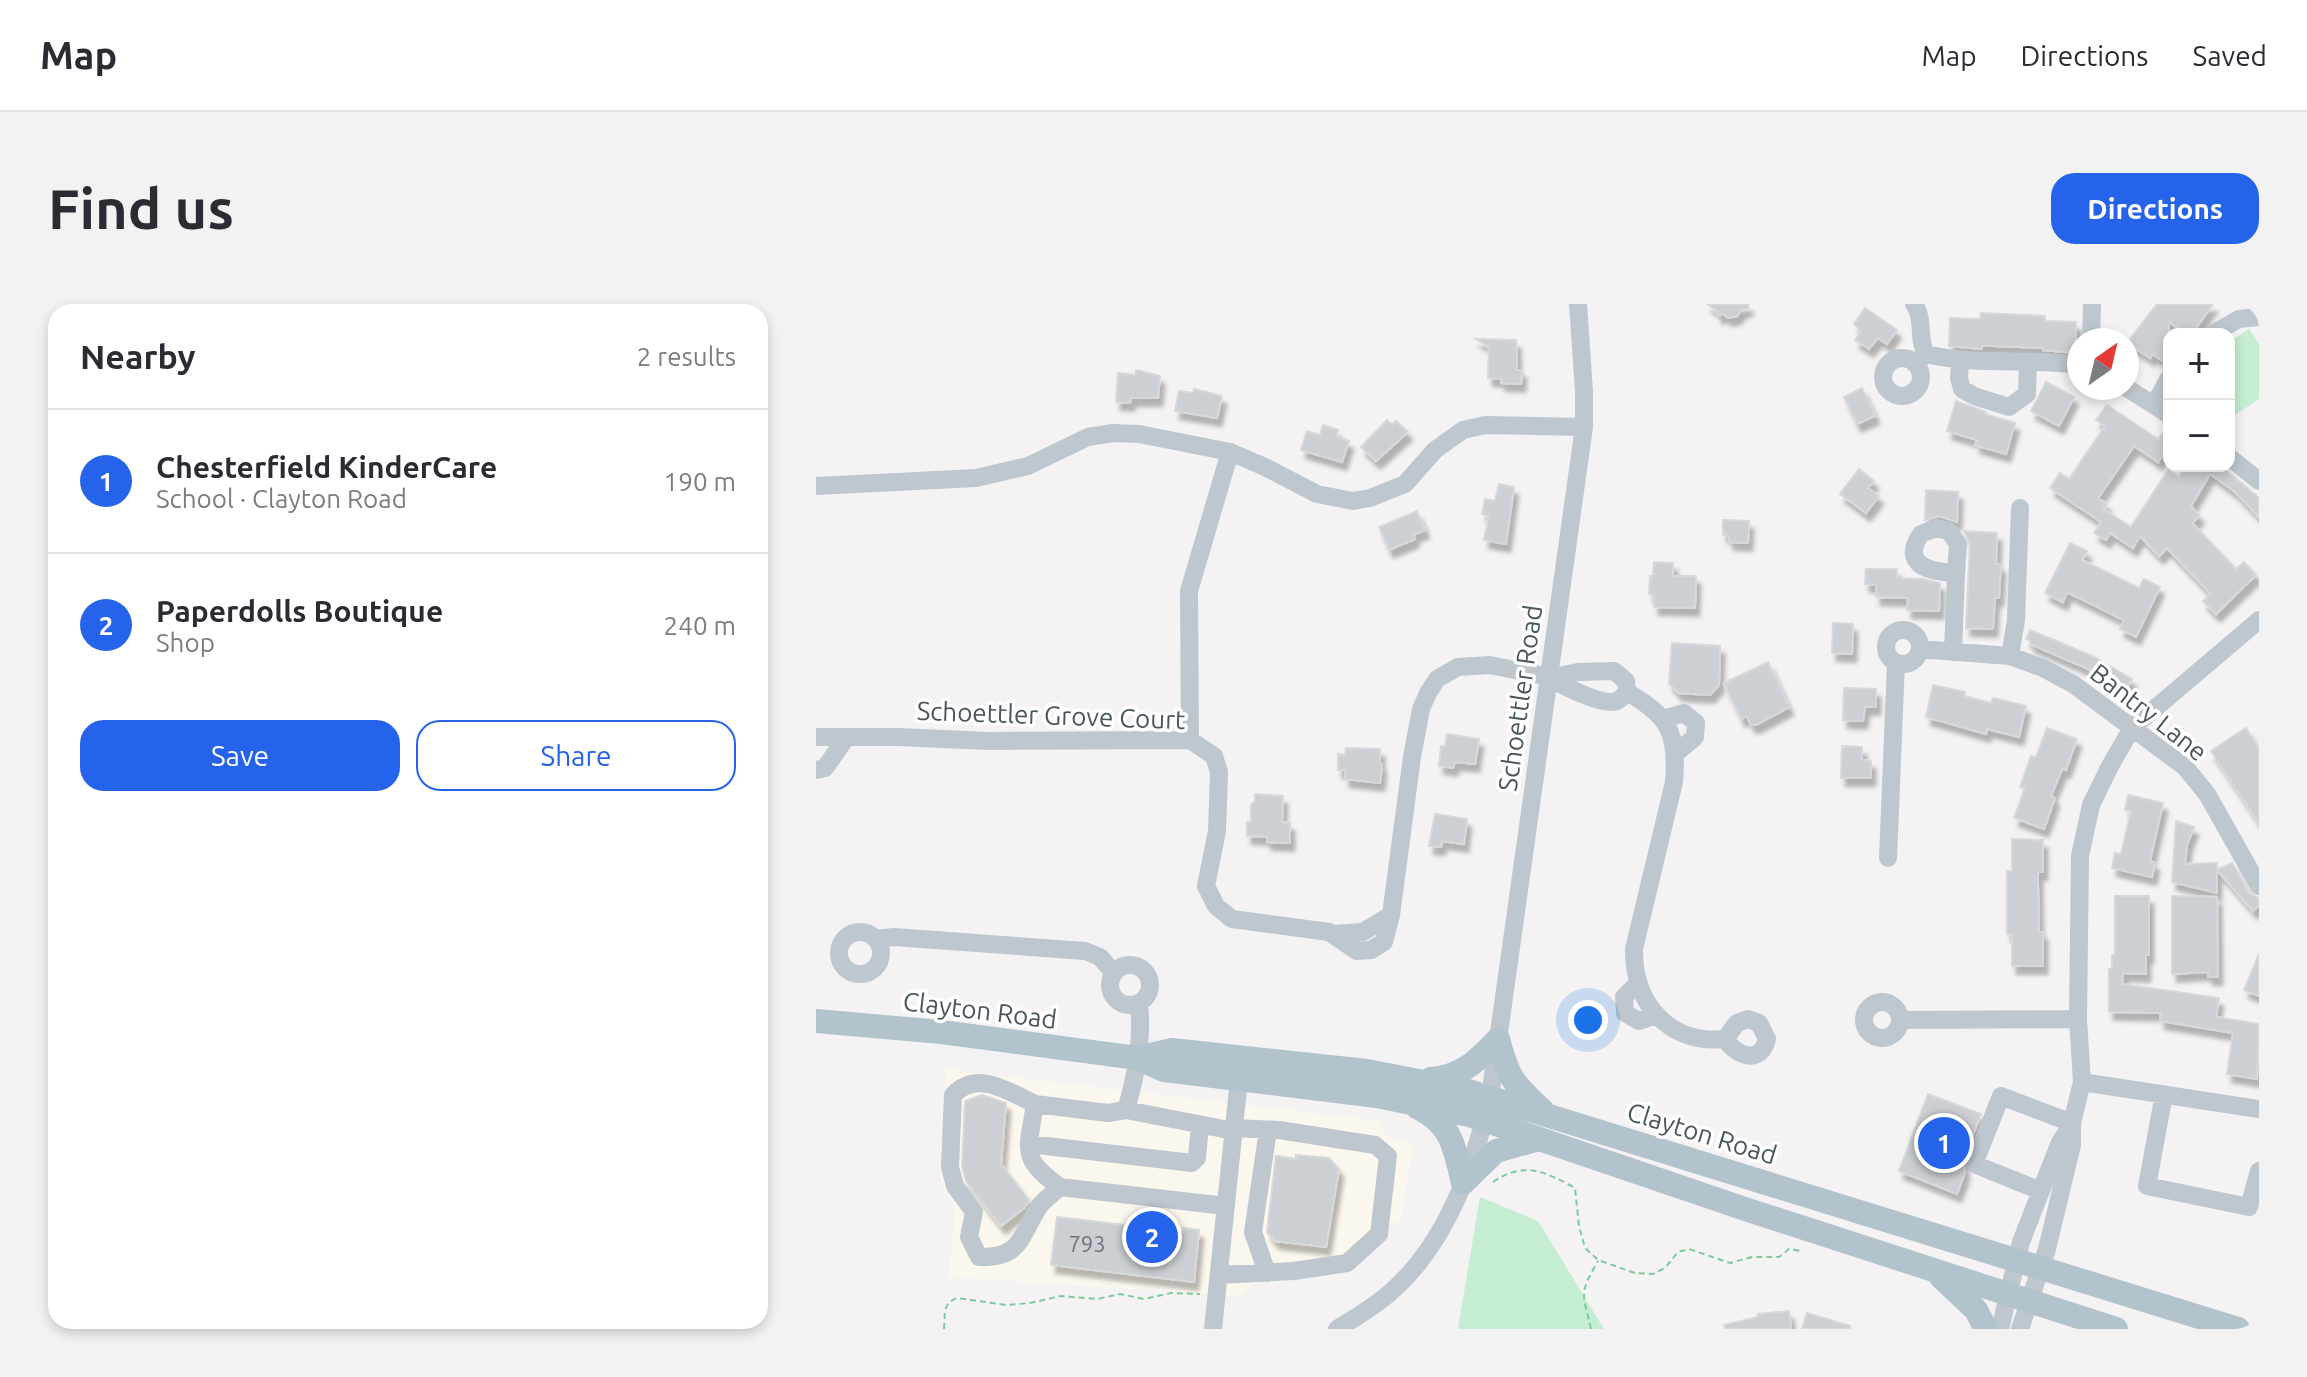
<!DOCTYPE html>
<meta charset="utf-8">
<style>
:root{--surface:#fff;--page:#f2f2f3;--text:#2b2b33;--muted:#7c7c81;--line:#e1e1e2;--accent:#2563eb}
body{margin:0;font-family:Ubuntu,sans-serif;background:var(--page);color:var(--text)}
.controls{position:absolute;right:24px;top:24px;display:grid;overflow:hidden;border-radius:16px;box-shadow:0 4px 12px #0003}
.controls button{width:72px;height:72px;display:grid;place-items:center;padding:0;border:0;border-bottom:2px solid var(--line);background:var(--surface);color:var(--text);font:40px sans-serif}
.compass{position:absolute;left:1251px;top:24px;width:72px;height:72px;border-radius:50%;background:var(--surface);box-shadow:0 4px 12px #0003;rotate:34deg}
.you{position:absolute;left:772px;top:716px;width:28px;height:28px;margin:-20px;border:6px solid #fff;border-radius:50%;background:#1a73e8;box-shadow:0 0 0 12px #1a73e833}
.badge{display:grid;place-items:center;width:52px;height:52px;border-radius:50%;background:var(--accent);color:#fff;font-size:26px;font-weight:700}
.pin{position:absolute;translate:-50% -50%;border:4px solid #fff;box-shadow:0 2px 8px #0006}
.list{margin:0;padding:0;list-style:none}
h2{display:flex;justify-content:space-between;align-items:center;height:104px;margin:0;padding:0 32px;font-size:34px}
h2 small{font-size:26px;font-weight:400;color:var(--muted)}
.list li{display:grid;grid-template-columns:52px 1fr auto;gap:24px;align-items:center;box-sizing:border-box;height:144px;padding:0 32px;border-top:2px solid var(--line)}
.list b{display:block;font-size:30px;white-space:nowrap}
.list p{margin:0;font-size:26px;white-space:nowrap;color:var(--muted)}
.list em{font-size:26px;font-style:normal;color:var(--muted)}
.actions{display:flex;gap:16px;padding:24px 32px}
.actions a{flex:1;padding:18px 0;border:2px solid var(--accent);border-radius:24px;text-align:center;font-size:28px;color:var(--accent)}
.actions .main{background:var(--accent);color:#fff}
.map{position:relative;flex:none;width:1443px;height:1025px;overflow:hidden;border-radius:24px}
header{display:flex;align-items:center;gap:48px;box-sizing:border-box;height:112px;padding:0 40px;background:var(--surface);border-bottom:2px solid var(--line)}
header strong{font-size:38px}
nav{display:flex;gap:44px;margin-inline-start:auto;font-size:28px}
.intro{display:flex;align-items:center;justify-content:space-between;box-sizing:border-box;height:192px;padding:0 48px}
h1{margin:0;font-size:56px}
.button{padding:20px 36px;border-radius:24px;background:var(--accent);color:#fff;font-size:28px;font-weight:700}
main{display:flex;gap:48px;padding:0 48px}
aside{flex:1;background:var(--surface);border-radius:24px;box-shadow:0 4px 12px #0003}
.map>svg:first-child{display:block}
.commercial{fill:#fcf7ee}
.green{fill:#c4edd1}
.building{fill:#cccfd3;stroke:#d6d8dc;stroke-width:2;filter:url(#shadow)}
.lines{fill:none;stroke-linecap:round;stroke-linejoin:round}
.path{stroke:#7eca9f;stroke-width:2;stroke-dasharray:6 4;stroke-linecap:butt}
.minor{stroke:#bec7cd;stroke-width:18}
.major{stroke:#b3c3ce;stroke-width:24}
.labels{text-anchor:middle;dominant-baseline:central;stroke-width:7;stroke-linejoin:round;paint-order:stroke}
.number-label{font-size:22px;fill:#6a747b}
.street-label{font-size:26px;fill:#4a565e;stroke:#fff}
</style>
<header>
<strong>Map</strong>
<nav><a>Map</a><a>Directions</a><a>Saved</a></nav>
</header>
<div class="intro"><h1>Find us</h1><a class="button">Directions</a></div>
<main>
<aside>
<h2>Nearby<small>2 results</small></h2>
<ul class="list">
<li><span class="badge">1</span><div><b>Chesterfield KinderCare</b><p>School · Clayton Road</p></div><em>190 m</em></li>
<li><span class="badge">2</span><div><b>Paperdolls Boutique</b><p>Shop</p></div><em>240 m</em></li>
</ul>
<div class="actions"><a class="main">Save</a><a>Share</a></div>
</aside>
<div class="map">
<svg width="1443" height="1025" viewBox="0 0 1443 1025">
<defs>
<filter id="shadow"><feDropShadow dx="4.5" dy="8" stdDeviation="2" flood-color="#0004"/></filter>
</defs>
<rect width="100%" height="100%" fill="#f4f2f2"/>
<path class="commercial" d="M130 765 564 817 570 833 597 841 585 918H575L569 938 533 965 437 979 424 992 133 973 139 903 125 881Z"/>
<path class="green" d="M1433 25 1443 40V95L1413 115V38Z
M664 893 722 917 788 1025H642Z"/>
<path class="building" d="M891 0H932V4L925 6 921 12 912 14 907 10 902 12 900 6Z
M1341 0H1397L1376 30H1370L1353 18V61L1337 50 1334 54 1311 39Z
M1049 4 1081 26 1071 40 1062 34 1053 45 1039 36 1045 27 1038 20Z
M1165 9 1229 12V17L1260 18 1259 49 1227 46V44L1178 42H1166V45L1133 42 1134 14 1164 15Z
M660 35 700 36 701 66H706L705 80 685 79V75L672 74 673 43Z
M320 66 344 72 342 94H315L314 99 300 98 302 69 320 71Z
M1230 78 1258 93 1243 122 1215 107Z
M1046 84 1059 112 1041 120 1028 93Z
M378 85 406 92 401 114 359 107 363 87 377 89Z
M1140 97 1170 108 1169 110 1199 119 1190 150 1159 141 1161 136 1131 127Z
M1291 101 1342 135 1346 130 1353 135V141L1342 158 1318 142 1282 194 1291 200 1287 205 1315 223 1352 166 1363 173 1369 162H1405L1443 194V213L1419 188 1394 170 1375 202 1384 212 1376 219 1420 265 1428 258 1440 271 1400 310 1387 297 1395 290 1351 244 1343 252 1324 232 1317 244 1294 229 1290 236 1278 229 1285 218 1234 184 1244 169 1253 175 1289 122 1280 116Z
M571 116 576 121 580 117 592 128 560 157 545 143Z
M507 121 522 126 520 132 533 137 526 158 485 146 491 127 504 131Z
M1043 165 1058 177 1052 184 1063 192 1050 209 1024 190Z
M683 180 698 183 690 240 668 236 673 212 666 210 669 195 679 197Z
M1110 186 1142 188 1141 218 1123 212 1109 216Z
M601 207 609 226 597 231 599 235 573 246 563 223Z
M907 216 933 217 932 239 913 238V232L907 231Z
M1148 227 1181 229 1180 260 1185 261 1183 294H1179L1177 325 1150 324 1154 241Z
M1254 239 1271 247 1266 256 1323 284 1328 275 1344 283 1320 333 1304 325 1308 316 1251 288 1247 298 1229 289Z
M838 258 857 259V272H880L879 304 838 303V291L833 290 834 272H837Z
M1050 265H1081V274L1106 275 1124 279 1123 307 1091 306 1092 294 1060 293V281L1049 280Z
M1017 319 1037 320 1036 350 1016 349Z
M1214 326 1276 352 1316 375 1309 387 1270 364 1214 340 1215 337 1210 335Z
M856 339 904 342 903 381 894 391 862 389 853 379Z
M952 358 973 403 940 421H935L931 412 925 415 908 379Z
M1117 381 1149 388 1148 392 1175 399 1177 394 1210 402 1203 433 1171 425 1170 430 1110 413Z
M1028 384 1060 385V403H1049L1047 417 1027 416Z
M1231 424 1261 435 1250 466 1246 465 1235 492 1239 494 1228 525 1198 514 1209 484 1204 483 1215 452 1220 453Z
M1430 424 1443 444V519L1395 447Z
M631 430 663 435 659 460 639 458 637 464 623 462 625 442H629Z
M1026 442 1046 443V456L1055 457V474H1025Z
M530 444 564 445V459L566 461 564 479 529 475V466H522V450L529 451Z
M439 490 467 492 466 518 474 519V539L451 538V533L431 532V518H435V501L439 497Z
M1312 491 1347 499 1334 557 1339 559 1336 573 1296 564 1299 549 1305 550 1315 507 1309 506Z
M619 510 651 515 648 540 626 537 625 543 613 542Z
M1360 517 1378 523 1371 541 1369 560 1401 559V566L1416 559 1433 589 1443 594V601L1437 607 1401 566V589L1356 578Z
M1196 535 1227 536V568H1222V582L1223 628H1227V662H1196V630H1191V567H1196Z
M1299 592H1333V651H1330V670L1307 669 1306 680 1403 694 1400 713 1443 720 1441 775 1411 770 1417 729 1344 717 1345 709 1293 708V665H1296V651H1299Z
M1356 592 1401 593 1402 673H1392V668L1356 670Z
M1443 650V692L1428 686Z
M1112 790 1165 810 1147 856 1149 868 1141 890 1083 867Z
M166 791 190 799 185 860 213 896 209 903 185 922 150 877 146 862 149 797Z
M480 851 513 854 523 865 510 943 459 937 451 928 460 852 480 855Z
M241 913 368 928V924L383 926 378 978 235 961Z
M973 1007 975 1025H909L908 1021 942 1013V1010Z
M991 1009 1034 1022 1033 1025H986Z"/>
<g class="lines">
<path class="path" d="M677 878C708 857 728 867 759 884L763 922 769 944 782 956 819 969 837 970 849 964 862 948 873 945 914 959 936 953H963L973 945 985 947
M128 1025 129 1006 133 998 141 994 190 1001 214 999 245 992 281 995 304 990 328 995 355 989 384 990
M775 1025C767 989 762 991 782 957"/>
<path class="minor" d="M1098 0C1109 16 1101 34 1110 50
M1396 30 1423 15 1443 13
M1275 36 1276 0
M1067 73a19 19 0 1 1 38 0a19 19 0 1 1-38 0Z
M1144 57 1143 74 1146 85 1158 92 1193 103 1211 90 1212 58
M1099 60 1110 50C1161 62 1212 54 1263 61
M1311 84 1353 111
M1338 101 1353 74
M1413 153 1443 177
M0 182 160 174 212 162 272 133 297 129 323 130 414 148 449 163 501 190 537 197 554 194 589 180 619 146 647 126 669 121 768 123
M1120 224 1133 227 1142 240 1140 269C1116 268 1083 262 1105 230Z
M1070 343a17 17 0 1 1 34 0a17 17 0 1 1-34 0Z
M1104 345 1194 352 1227 364 1257 380 1369 463 1391 490 1443 582
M1137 348 1140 269
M1194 352 1200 316 1204 204
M733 374 762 368 798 367 810 377 811 388C853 412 862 429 858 478L818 645C817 699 853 741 909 735
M733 374C746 381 788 403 801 397 805 395 808 391 811 388
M847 415 868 409 880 419 879 433 860 449
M0 433H83L172 437 374 436 398 452 403 468 401 527 390 582 400 602 416 615 513 628 541 647 555 646 568 638 575 611 596 453 605 405 612 389 621 375 642 363 674 361 733 373
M374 436 373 287 414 148
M0 466 9 464 30 434
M1072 554 1080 359
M23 649a21 21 0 1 1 42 0a21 21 0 1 1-42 0Z
M517 630 547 628 575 611
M60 635 78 633 269 647 284 653 298 669
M294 681a20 20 0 1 1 40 0a20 20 0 1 1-40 0Z
M821 680 808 693 809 709 823 717 840 711
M1048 716a18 18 0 1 1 36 0a18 18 0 1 1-36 0Z
M323 700C327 735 320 772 310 806L292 809 219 800C212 846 203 854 244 883L410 902
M932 715 943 719 951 735C945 761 921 753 909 735L921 719Z
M1084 716 1262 715
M1266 778 1443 805
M1348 790 1331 882 1433 903 1443 867
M219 800C193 788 162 765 137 791L134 863 139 882 158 908 153 933 163 953C208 954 203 931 225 900 230 894 238 889 244 883
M310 806 418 827
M213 840 376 859 381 854 384 821
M1225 887 1158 860 1185 792 1256 819
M451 969 437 928 452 826
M403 971 478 967 531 959 563 930 572 852 559 841 463 826 418 824
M397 1025 423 775
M521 1025C540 1013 560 1002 577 986 631 938 658 861 674 793L768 123V87L762 0
M1184 1025 1205 938 1244 838 1255 822
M1204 1025 1231 945 1256 841V819L1266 778 1262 715 1264 552 1275 501 1294 462 1316 424 1443 316"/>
<path class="major" d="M0 717 125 728 321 754 348 766 561 792 653 811 932 906 1300 1025
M682 735C692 773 697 780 726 806
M321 754 356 746 551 767 649 786 1422 1025
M615 775C646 773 662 756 682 735
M601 803C637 821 638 843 647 879L680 847 723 835
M1125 973 1160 1006 1170 1025"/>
</g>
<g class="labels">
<g class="number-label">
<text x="271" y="939">793</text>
</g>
<g class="street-label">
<text transform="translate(704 394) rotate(-82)">Schoettler Road</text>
<text transform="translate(1333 408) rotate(38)">Bantry Lane</text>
<text transform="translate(235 411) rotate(2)">Schoettler Grove Court</text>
<text transform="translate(164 706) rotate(7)">Clayton Road</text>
<text transform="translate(886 829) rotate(17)">Clayton Road</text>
</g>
</g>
</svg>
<div class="controls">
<button>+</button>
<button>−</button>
</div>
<svg class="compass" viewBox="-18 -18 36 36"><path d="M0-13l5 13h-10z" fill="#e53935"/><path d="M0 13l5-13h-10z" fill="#7c7c81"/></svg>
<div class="you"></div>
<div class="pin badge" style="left:1128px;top:839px">1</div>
<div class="pin badge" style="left:336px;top:933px">2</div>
</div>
</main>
